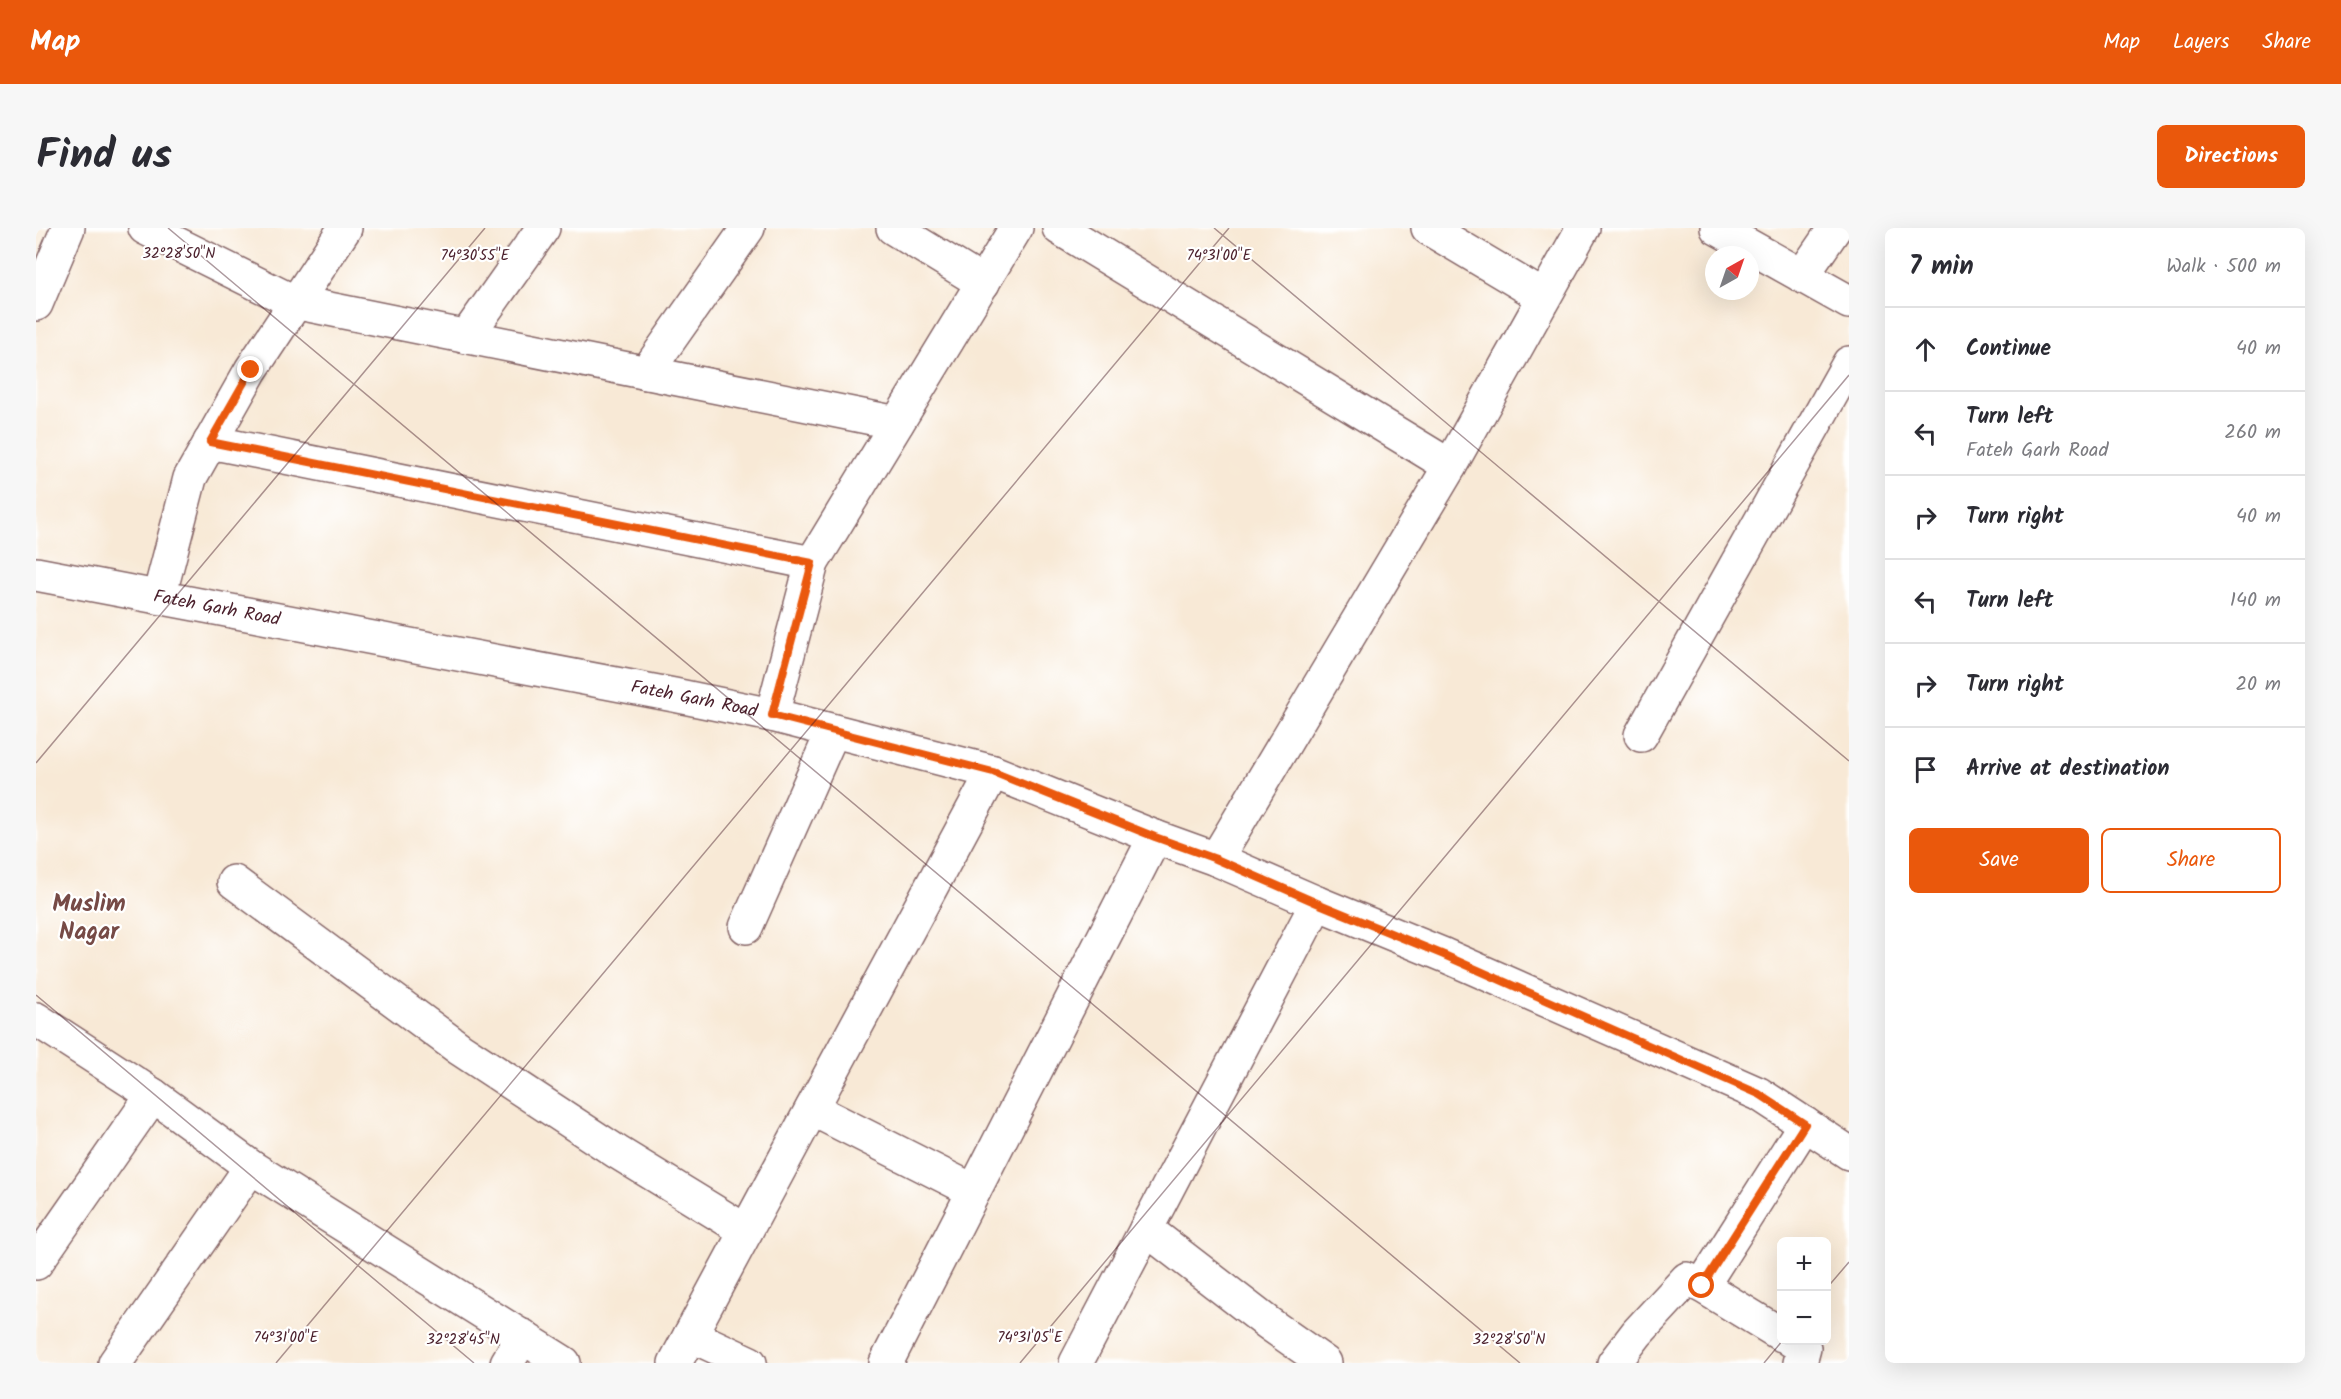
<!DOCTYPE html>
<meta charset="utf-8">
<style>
:root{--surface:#fff;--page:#f7f7f7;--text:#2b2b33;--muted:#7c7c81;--line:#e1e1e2;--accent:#ea580c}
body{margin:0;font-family:Kalam,sans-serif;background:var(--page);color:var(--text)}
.controls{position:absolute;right:18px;bottom:18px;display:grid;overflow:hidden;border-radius:9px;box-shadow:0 6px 24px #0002}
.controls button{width:54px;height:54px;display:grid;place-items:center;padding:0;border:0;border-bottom:2px solid var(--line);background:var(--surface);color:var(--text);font:30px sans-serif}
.compass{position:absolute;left:1669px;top:18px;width:54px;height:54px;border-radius:50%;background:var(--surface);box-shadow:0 6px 24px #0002;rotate:40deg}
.stop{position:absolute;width:18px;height:18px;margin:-14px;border:4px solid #ea580c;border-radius:50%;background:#fff}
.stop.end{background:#ea580c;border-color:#fff;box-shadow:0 2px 6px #0008}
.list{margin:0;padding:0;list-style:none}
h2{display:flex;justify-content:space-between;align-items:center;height:78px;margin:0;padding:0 24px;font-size:26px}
h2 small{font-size:20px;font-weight:400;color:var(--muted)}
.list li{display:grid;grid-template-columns:39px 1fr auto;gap:18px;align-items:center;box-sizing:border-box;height:84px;padding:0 24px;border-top:2px solid var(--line)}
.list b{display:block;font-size:22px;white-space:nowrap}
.list p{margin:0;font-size:20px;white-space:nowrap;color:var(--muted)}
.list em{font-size:20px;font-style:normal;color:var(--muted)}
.actions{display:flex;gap:12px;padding:18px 24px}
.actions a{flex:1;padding:14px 0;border:2px solid var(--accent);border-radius:9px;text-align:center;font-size:21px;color:var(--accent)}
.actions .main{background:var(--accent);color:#fff}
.icon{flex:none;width:33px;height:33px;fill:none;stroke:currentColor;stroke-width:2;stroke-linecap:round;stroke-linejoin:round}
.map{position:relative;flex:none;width:1813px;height:1135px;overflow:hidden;border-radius:9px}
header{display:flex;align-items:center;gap:36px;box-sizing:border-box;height:84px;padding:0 30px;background:var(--accent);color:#fff}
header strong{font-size:28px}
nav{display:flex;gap:33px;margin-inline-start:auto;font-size:21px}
.intro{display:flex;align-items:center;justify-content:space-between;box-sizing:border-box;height:144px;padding:0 36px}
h1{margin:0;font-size:42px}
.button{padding:15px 27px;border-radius:9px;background:var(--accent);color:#fff;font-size:21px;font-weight:700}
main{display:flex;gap:36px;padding:0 36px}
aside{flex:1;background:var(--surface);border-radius:9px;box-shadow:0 6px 24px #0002}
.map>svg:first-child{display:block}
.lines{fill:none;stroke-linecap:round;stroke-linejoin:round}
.minor-casing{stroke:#876667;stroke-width:36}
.minor{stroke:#fff;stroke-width:33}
.route{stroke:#ea580c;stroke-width:8}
.ticks{fill:none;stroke:#4a1f2b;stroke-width:1.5;stroke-opacity:0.45}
.labels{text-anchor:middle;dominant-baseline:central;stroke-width:4.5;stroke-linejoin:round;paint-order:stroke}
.street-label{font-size:18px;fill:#4a1f2b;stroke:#fff}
.district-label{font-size:24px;font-weight:bold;fill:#764a46;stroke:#fff}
.ticks-label{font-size:15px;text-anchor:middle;fill:#4a1f2b;stroke:#fff;stroke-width:4.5;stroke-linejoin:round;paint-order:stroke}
</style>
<header>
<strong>Map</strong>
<nav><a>Map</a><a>Layers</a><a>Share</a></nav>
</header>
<div class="intro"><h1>Find us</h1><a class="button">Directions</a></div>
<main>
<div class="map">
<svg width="1813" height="1135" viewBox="0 0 1813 1135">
<rect width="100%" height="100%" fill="#fff"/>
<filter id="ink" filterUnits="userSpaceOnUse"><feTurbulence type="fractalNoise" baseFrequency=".0167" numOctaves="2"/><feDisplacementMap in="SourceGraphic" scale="12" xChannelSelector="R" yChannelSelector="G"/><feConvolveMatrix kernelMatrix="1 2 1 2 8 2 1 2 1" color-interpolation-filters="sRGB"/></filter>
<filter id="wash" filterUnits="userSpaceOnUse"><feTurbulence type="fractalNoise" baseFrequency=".008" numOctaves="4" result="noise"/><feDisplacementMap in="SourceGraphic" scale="24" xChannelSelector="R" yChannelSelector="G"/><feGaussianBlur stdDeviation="1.35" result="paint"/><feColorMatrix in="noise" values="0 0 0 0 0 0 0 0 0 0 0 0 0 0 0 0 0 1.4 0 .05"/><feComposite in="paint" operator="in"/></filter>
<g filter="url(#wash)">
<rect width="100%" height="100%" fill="#f8e9d6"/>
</g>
<g filter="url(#ink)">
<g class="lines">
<defs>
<g id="minor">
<path d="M109 0 258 74 861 195"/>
<path d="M857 0 947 55"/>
<path d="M1023 0 1414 238"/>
<path d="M1392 0 1508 69"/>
<path d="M1681 0 1813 74"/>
<path d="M1766 48 1799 0"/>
<path d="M0 76 32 0"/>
<path d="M430 109 507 0"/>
<path d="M610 145 712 0"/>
<path d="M174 214 776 335"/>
<path id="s1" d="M0 346 638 467 736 487 957 544 1119 609 1180 631 1281 675 1408 727 1723 866 1813 925"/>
<path d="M123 369 154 250 215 142 309 0"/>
<path d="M736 487 776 335 980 0"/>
<path d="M1605 507 1813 135"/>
<path d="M1180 631 1414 238 1547 0"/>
<path d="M198 654 424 821 581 924 710 1003"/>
<path d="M710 699 797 503"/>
<path d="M0 791 117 867 215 939 528 1135"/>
<path d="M776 881 938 963"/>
<path d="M1110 1001 1232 1095 1289 1135"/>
<path d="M0 1035 117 867"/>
<path d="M1666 1058 1746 1107"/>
<path d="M654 1107 714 1135"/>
<path d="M1755 1112 1768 1120 1764 1135"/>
<path d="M79 1135 215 939"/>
<path d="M471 1135 487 1108"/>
<path d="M639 1135 957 544"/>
<path d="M850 1135 1119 609"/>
<path d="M1040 1135 1281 675"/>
<path d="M1578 1135 1601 1105 1651 1051 1666 1058 1769 896"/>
</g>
</defs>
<use href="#minor" class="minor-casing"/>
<use href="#minor" class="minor"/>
</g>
</g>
<g class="lines" filter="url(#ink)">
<path class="route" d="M215 142 174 214 776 335 736 487 957 544 1119 609 1180 631 1281 675 1408 727 1723 866 1769 896 1666 1058"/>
</g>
<path class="ticks" d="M132 0 1484 1135M1178 0 1813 533M0 535 449 0M0 767 438 1135M1790 1061 1813 1034M240 1135 1193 0M984 1135 1813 147M1728 1135 1747 1112"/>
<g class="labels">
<g class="street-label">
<text stroke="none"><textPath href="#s1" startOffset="184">Fateh Garh Road</textPath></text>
<text stroke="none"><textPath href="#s1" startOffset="670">Fateh Garh Road</textPath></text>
</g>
<g class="district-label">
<text x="53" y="676">Muslim<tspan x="53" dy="28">Nagar</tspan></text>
</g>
</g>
<g class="ticks-label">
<text x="143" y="30">32°28'50"N</text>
<text x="439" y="32">74°30'55"E</text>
<text x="1183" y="32">74°31'00"E</text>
<text x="250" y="1114">74°31'00"E</text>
<text x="994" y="1114">74°31'05"E</text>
<text x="427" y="1116">32°28'45"N</text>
<text x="1473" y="1116">32°28'50"N</text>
</g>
</svg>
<div class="controls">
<button>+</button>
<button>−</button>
</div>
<svg class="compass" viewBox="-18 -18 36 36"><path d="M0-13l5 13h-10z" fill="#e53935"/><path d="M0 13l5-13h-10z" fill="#7c7c81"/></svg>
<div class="stop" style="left:1666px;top:1058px"></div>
<div class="stop end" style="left:215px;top:142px"></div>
</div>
<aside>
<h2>7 min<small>Walk · 500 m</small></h2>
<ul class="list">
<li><svg class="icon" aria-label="ahead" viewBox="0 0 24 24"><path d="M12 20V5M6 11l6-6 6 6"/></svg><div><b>Continue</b></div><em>40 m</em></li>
<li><svg class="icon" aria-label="left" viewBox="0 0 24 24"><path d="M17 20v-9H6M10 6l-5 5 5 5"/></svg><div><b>Turn left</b><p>Fateh Garh Road</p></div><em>260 m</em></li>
<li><svg class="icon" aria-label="right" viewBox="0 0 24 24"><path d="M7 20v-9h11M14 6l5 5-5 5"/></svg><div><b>Turn right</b></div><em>40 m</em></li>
<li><svg class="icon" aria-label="left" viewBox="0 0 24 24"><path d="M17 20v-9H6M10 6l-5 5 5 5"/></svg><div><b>Turn left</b></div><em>140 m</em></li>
<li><svg class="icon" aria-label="right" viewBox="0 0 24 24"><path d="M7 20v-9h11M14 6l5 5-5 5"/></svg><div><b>Turn right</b></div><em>20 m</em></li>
<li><svg class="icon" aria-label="arrive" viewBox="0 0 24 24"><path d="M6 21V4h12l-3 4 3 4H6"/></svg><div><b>Arrive at destination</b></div></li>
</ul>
<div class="actions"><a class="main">Save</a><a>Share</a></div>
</aside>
</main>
